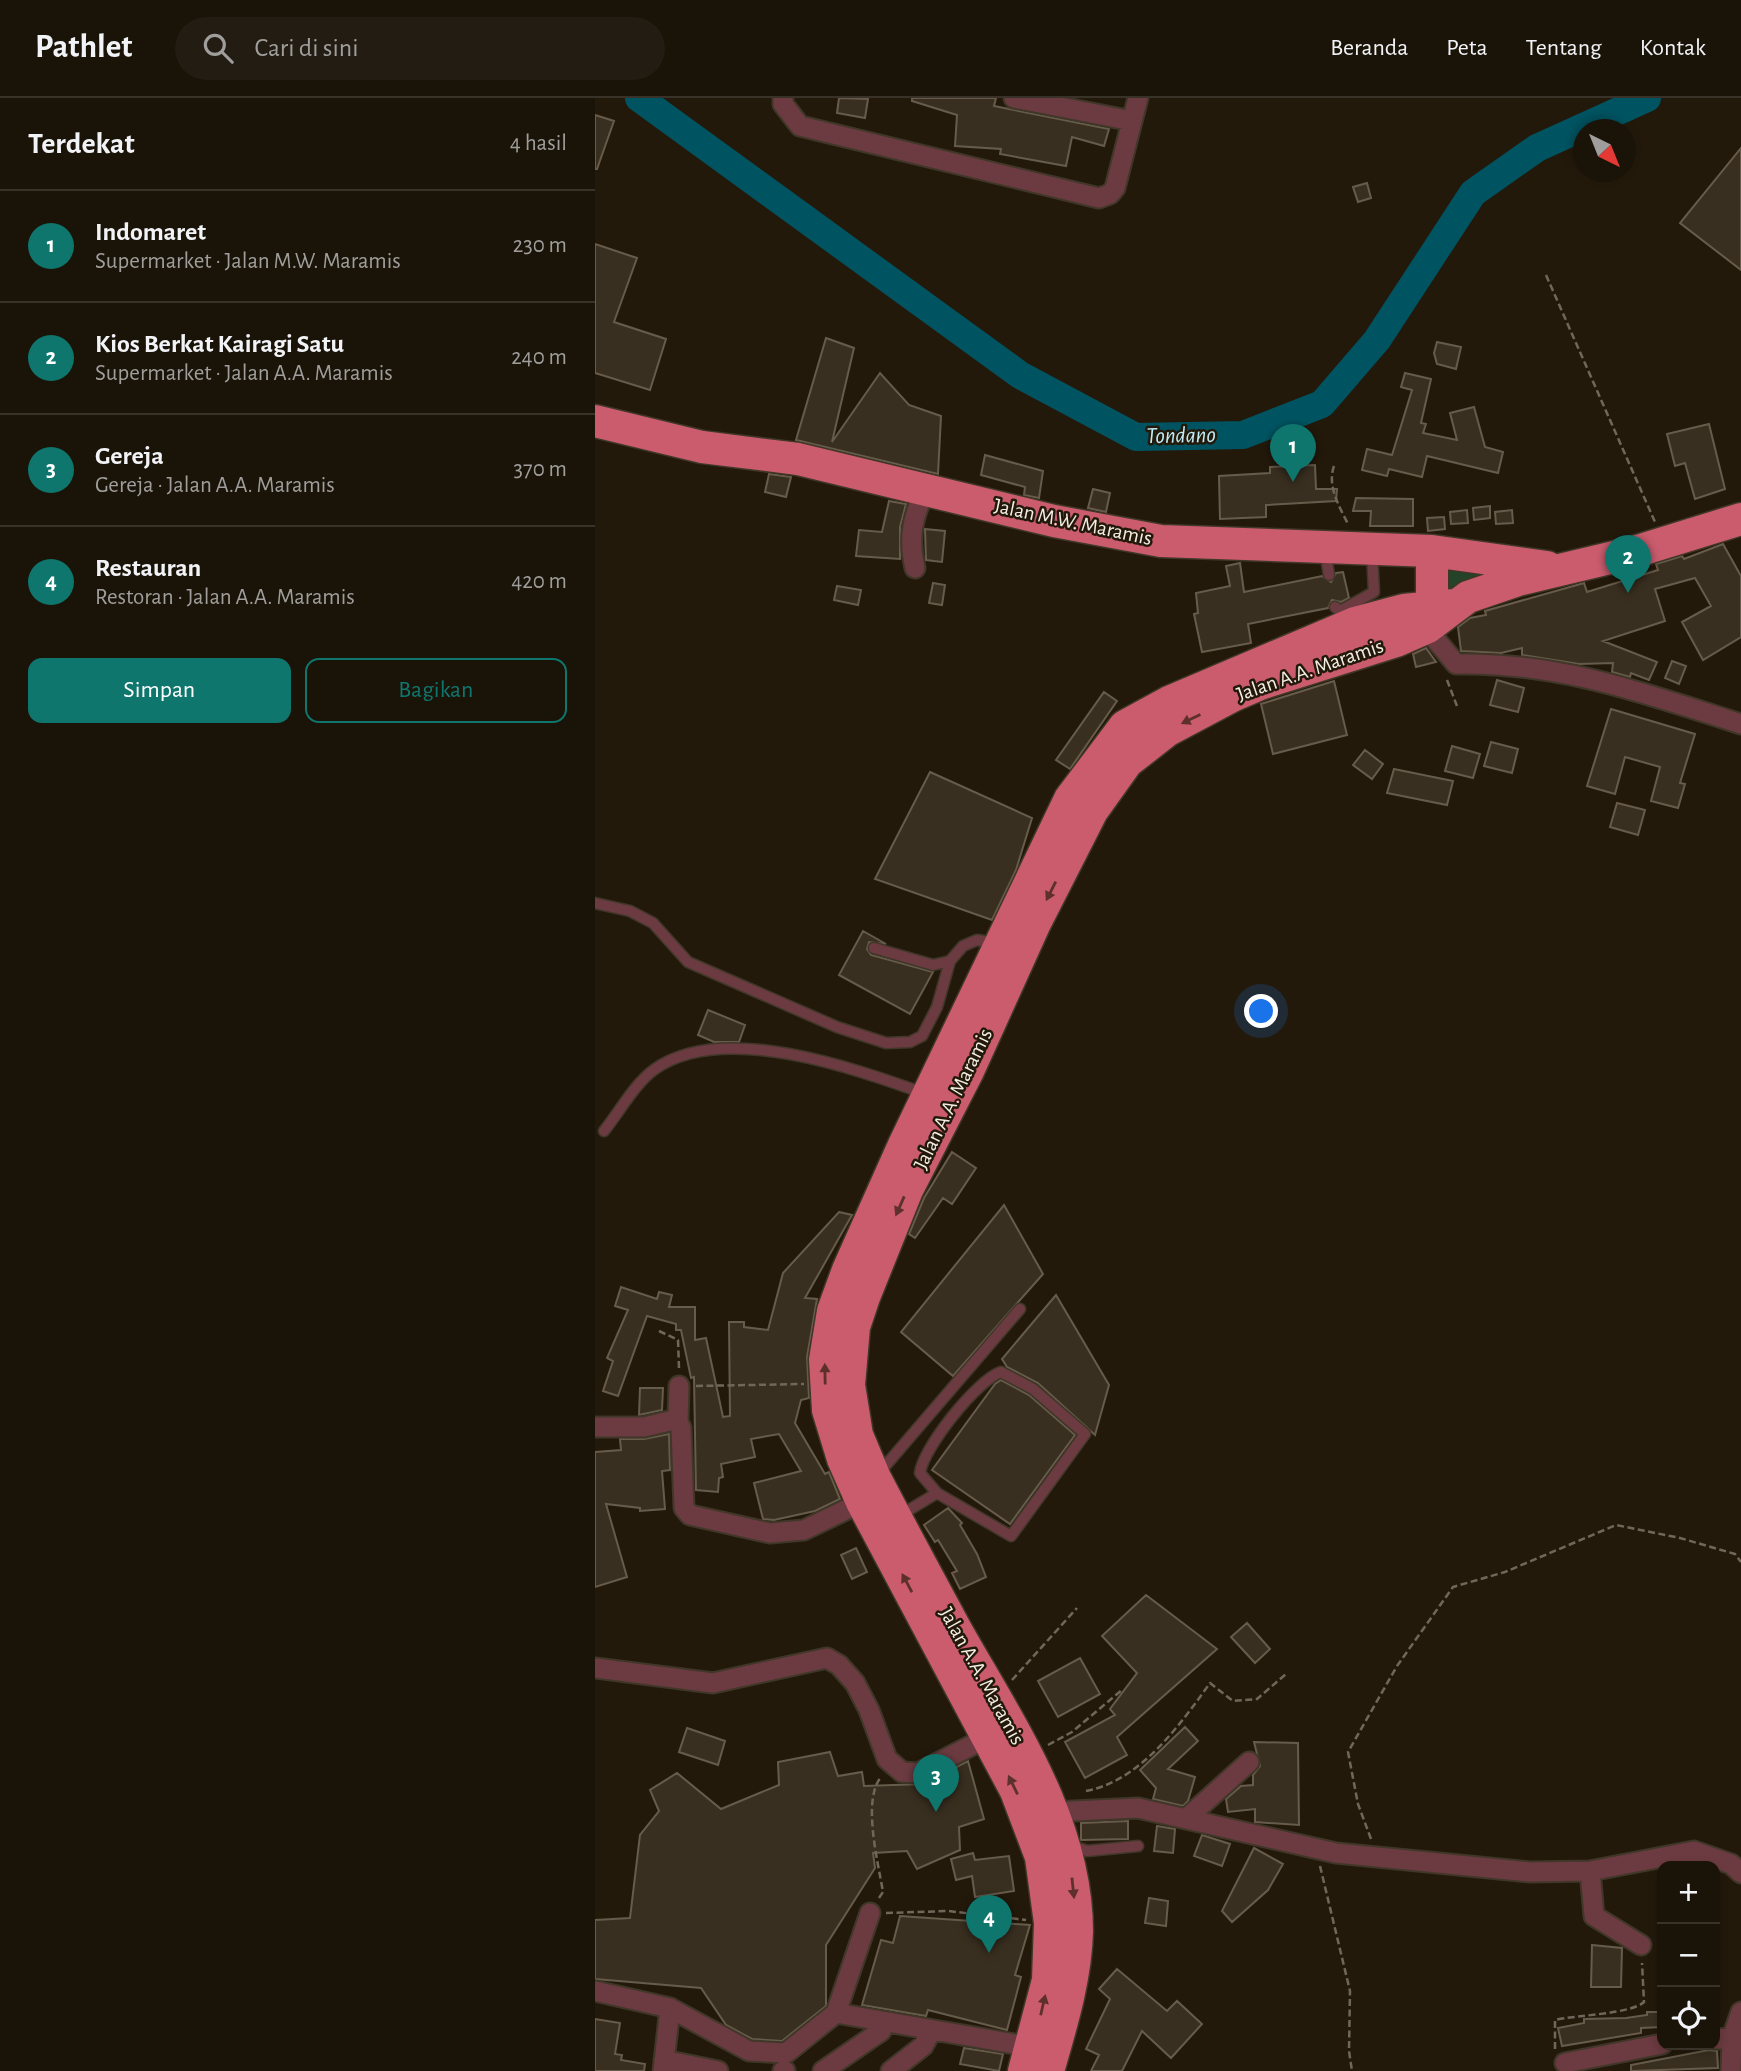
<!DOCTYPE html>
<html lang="id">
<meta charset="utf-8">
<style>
:root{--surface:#1a1308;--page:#231c12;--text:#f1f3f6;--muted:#9f9e9c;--line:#383229;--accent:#0f766e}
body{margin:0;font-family:"Alegreya Sans",sans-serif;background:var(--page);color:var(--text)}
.controls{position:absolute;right:21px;bottom:21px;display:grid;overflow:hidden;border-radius:14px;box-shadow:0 4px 10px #0003}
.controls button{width:63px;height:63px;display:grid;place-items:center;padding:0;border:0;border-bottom:2px solid var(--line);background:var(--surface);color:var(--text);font:35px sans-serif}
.compass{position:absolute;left:978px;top:21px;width:63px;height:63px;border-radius:50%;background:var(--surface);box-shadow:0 4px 10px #0003;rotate:137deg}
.you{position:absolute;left:667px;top:914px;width:24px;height:24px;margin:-18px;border:5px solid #fff;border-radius:50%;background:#1a73e8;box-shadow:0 0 0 10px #1a73e833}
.badge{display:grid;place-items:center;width:46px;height:46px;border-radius:50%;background:var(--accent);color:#fff;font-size:23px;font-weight:700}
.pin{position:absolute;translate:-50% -58px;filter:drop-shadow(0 2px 4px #0008)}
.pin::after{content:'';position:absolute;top:37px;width:24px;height:21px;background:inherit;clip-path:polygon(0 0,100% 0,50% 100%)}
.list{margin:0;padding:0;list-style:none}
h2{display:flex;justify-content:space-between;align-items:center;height:91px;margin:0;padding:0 28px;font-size:30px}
h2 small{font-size:23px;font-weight:400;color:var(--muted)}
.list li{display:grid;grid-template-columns:46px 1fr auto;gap:21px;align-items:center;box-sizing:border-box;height:112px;padding:0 28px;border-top:2px solid var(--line)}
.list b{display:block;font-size:26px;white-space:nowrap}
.list p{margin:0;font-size:23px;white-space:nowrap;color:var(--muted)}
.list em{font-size:23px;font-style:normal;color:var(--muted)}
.actions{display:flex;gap:14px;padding:21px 28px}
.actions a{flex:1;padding:16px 0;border:2px solid var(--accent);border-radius:14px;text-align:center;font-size:24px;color:var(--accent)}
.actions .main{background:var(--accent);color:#fff}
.icon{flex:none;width:38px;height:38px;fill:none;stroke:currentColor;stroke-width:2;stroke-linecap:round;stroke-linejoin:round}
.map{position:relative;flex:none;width:1146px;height:1973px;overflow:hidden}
header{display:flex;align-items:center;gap:42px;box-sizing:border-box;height:98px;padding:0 35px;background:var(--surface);border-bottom:2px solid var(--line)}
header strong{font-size:33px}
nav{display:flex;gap:38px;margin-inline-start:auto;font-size:24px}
.search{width:490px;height:63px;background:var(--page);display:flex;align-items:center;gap:18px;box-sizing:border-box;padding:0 24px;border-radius:38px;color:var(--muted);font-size:26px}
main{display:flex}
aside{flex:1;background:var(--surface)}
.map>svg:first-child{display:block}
.green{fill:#254329}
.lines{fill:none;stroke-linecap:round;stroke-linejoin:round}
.river{stroke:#005462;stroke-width:28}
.building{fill:#392f20;stroke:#675c4b;stroke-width:2}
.service-casing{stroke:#403729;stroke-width:13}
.minor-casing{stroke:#403729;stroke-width:23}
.trunk-casing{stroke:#403729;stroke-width:35}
.path{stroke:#70675b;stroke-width:2.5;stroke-dasharray:7 3.5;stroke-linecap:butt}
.service{stroke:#6b3b41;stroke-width:10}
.minor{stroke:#6b3b41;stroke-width:19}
.trunk{stroke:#ca5c6e;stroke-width:32}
.oneway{fill:#5d302e}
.labels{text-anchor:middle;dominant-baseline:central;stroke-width:5;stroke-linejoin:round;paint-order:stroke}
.street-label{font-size:21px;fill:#f4ede4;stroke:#23190b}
.water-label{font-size:23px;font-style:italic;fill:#c1edf8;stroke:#23190b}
</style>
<header>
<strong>Pathlet</strong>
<div class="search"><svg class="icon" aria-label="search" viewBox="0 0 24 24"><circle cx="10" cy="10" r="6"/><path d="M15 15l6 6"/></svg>Cari di sini</div>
<nav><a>Beranda</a><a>Peta</a><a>Tentang</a><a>Kontak</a></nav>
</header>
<main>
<aside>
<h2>Terdekat<small>4 hasil</small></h2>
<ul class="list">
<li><span class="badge">1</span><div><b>Indomaret</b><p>Supermarket · Jalan M.W. Maramis</p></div><em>230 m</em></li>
<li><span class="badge">2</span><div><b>Kios Berkat Kairagi Satu</b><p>Supermarket · Jalan A.A. Maramis</p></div><em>240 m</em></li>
<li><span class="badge">3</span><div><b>Gereja</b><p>Gereja · Jalan A.A. Maramis</p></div><em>370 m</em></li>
<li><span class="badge">4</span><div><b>Restauran</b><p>Restoran · Jalan A.A. Maramis</p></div><em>420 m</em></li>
</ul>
<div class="actions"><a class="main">Simpan</a><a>Bagikan</a></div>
</aside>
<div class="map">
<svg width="1146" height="1973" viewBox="0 0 1146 1973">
<rect width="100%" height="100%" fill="#23190b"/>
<path class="green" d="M839 456 918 474 857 503Z"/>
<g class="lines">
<path class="river" d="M44 0 425 277 541 339 648 337 727 306 782 242 878 95 942 50 1052 0"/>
</g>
<path class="building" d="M244 0 273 1 270 20 242 15Z
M317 0H401L399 8 514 31 509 48 477 39 471 68 405 56 406 51 360 48 362 17 317 3Z
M0 17 19 23 2 71H0Z
M1146 50V172L1085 125Z
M772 85 776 100 763 104 758 89Z
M0 146 42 160 19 224 71 241 55 292 0 275Z
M231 240 259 250 237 344 285 275 314 307 346 318 343 376 201 342Z
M842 244 866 249 861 271 842 266 839 255Z
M810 275 836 281 826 325 831 326 828 335 862 342 855 315 879 309 890 349 908 354 903 375 832 358 827 379 794 371 792 378 767 372 772 351 797 357 817 292 806 289Z
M1114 326 1130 391 1100 401 1090 365 1080 368 1072 336Z
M390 357 448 373 444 400 429 397 430 389 386 377Z
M720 367 721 391H742L741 403 671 407V419L625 421 624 378 675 375V369Z
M174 376 196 379 191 399 170 394Z
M498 391 515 395 511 414 493 410Z
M761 400 818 401V428H775L776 413H758Z
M294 403 311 406 305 429V461L261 458 264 432 287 434Z
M895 408V420L879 422 878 410Z
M872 412 873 425 856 426 855 414Z
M917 412 918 425 901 426 900 414Z
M849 419 850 431 833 433 832 420Z
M330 431 350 433 347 464 331 462Z
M1128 446 1146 478V539L1108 562 1087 524 1116 508 1100 480 1060 491 1070 523 1008 543 1062 564 1054 582 1036 575 1035 579 1017 574 1018 565 984 566 927 557V550L906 555 866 553 863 529 875 520 891 517 890 513 989 485 992 494 1063 472 1061 466 1087 458 1089 461Z
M645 465 649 494 727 478 736 484 741 475 748 474 754 500 746 504 737 502 733 510 653 526 656 545 607 554 599 516 603 515 601 495 635 488 631 468Z
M338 485 350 487 347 507 334 505Z
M242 488 266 492 263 507 239 502Z
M831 550 841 564 821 569 818 556Z
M1077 563 1091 568 1084 586 1070 580Z
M902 582 929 590 923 614 895 607Z
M739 583 752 637 678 656 666 606Z
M509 594 522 603 475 671 461 662Z
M1016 611 1100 636 1085 685 1090 686 1083 710 1056 703 1065 669 1030 659 1020 696 992 688Z
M896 644 923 651 917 675 889 668Z
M857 648 885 656 878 680 850 673Z
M770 652 788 666 777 681 758 667Z
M799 671 858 683 852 707 792 695Z
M335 674 437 720 421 772 397 822 280 781Z
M1022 705 1050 712 1043 737 1015 729Z
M268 833 291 846 274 844 272 851 276 857 338 874 315 916 244 877Z
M113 912 150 927 144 944H119L103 937Z
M357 1054 381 1070 357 1106 348 1100 320 1140 314 1136 329 1100Z
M409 1107 448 1176 358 1278 306 1234Z
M244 1114 257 1117 210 1200 222 1201 212 1259 214 1300 206 1302 200 1325 230 1376 234 1374 245 1401 220 1413 179 1422 168 1421 159 1385 206 1373 184 1336 156 1341 160 1359 126 1366 128 1379 124 1380 123 1394 101 1392 99 1279 96 1280 86 1232H81V1226L52 1218 23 1298 8 1293 18 1263 12 1260 33 1212 20 1208 26 1189 62 1201 64 1194 77 1197 74 1209H100V1242L111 1240 128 1319 135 1318 134 1224H149V1229L173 1232 188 1175Z
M461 1197 514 1287 500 1337 443 1285 412 1269 407 1261Z
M406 1282 434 1297 480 1337 415 1426 337 1372 400 1286Z
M45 1290H68L67 1312 44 1317Z
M74 1336 75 1372 67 1373 70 1411 45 1413V1410L11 1406 32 1479 0 1489V1354L26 1352 25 1341H49Z
M353 1410 367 1425 365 1427 382 1456 391 1479 365 1491 357 1475 362 1473 343 1442 340 1444 329 1427Z
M261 1450 272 1474 257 1481 246 1457Z
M551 1497 622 1551 522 1639 532 1657 490 1680 470 1644 520 1617 515 1611 542 1575 507 1538Z
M652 1525 675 1551 660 1565 636 1539Z
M485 1560 505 1596 463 1619 443 1583Z
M590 1629 603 1643 573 1671 600 1679 593 1703 588 1708 558 1701 561 1690 545 1672Z
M92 1630 130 1643 123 1667 84 1654Z
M659 1644 703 1645 704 1727 660 1724V1711L633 1714 631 1701 646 1688 658 1687V1677L665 1668Z
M235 1654 243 1678 267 1674 269 1688 328 1686 373 1663 389 1721 364 1729 365 1752 322 1771 312 1753 278 1755 280 1770 231 1847V1908L187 1943 157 1941 131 1927 106 1890 0 1881V1822L35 1820 45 1737 64 1713 55 1692 82 1675 126 1711 184 1687 183 1664Z
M533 1723V1741L486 1742V1725Z
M562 1728 580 1731 578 1755 559 1753Z
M607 1737 635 1746 627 1768 599 1758Z
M659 1750 688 1766 673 1792 637 1824 627 1813Z
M378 1755 380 1762 414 1758 419 1793 380 1799 377 1778 361 1782 356 1761Z
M554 1800 573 1803 571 1828 550 1825Z
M305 1818 435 1827 420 1877 426 1879 412 1932 333 1912 331 1918 267 1907 286 1842 298 1845Z
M997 1847 1027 1850 1026 1889H996Z
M522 1871 572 1913 582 1903 607 1926 576 1960 547 1933 527 1973H496L504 1957 491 1951 515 1901 504 1891Z
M1052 1914H1067V1929L1046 1930V1935L967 1948 963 1930 989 1925V1921L1031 1920 1052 1917Z
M0 1921 25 1925 20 1956 27 1957 26 1962 50 1966 49 1973H0Z
M369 1950 408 1956 404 1973 365 1966Z
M1114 1952 1122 1953 1123 1970 1036 1973V1967Z"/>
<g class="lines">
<defs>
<path id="service" d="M730 453 734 477
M740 509 745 513 779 494 777 455
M0 805 35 813 58 825 93 864 242 929 291 945 315 944 327 938 342 909 355 863
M279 850 338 867 355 863 368 848 382 842 402 845
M9 1033C25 1013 40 985 60 971 128 923 261 971 331 996
M285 1374 425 1211
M304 1418 342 1395 325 1375C328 1350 382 1282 406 1274L438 1291 490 1336 416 1438 342 1395
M474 1747 492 1753 543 1748"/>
<path id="minor" d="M188 0V6L205 28 504 100 515 96 520 90 543 0
M419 0 537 23
M320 470C313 441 317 419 331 391
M826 524 861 566C965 564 1049 595 1146 626
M83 1324 84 1288
M0 1329H49L79 1322 83 1324 86 1330 89 1410 95 1417 175 1435 209 1432 267 1404
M0 1570 118 1585 232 1560 244 1567 260 1585 274 1612 292 1661 307 1674 323 1675 393 1639
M457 1714 543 1710 741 1755 935 1774 995 1773 1099 1753 1136 1766 1146 1775
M592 1720 654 1664
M995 1773 999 1818 1046 1847
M0 1893 75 1910 154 1953 191 1955 241 1915 275 1815
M241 1915 437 1949
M1137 1940 1146 1914
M1120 1941 1137 1940 1136 1973
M69 1962 123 1973
M970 1965 1067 1946
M68 1973 75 1910
M188 1973H190
M228 1973 286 1933 290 1924
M296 1973 328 1948 336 1933"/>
<path id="trunk" d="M0 323 107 349 203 361 459 423 566 443 837 453 952 469
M837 510V453
M429 1973 453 1882 455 1825 446 1759 421 1693 267 1404 248 1361 233 1312 230 1262 238 1213 253 1172 308 1049 475 701 530 628 574 604 760 525 809 512 859 507
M453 1973C466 1928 481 1880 482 1833 482 1722 412 1623 360 1530 333 1480 306 1430 280 1380L262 1337 254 1287 259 1229 269 1199 312 1092 373 973 440 825 497 713 532 664 573 632 637 598 665 586 801 543 833 529 873 499 923 482 1036 455 1146 421"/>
</defs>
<use href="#service" class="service-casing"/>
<use href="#minor" class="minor-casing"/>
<use href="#trunk" class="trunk-casing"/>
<path class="path" d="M951 177 1060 424
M739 368C732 388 744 408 753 426
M852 582 862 608
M64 1233 83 1242 84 1270
M101 1288 209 1286
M417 1582 482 1510
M453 1647 477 1634 528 1591
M491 1693C545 1683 585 1627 615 1585L638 1603 662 1601 691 1576
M776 1741 763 1706 753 1654 802 1568 858 1489 910 1474 1021 1427 1085 1440 1140 1456 1146 1464
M725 1768 755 1893 754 1953 757 1973
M284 1800 288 1794C283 1764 267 1702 286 1679
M291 1815 353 1813 431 1822
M960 1951V1922C982 1917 1036 1916 1049 1904L1047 1865"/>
<use href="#service" class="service"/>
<use href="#minor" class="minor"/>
<use href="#trunk" class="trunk"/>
</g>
<defs><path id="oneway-solid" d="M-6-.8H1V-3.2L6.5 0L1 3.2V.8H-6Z" transform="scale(1.75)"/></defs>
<g class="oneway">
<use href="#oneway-solid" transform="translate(596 621) rotate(154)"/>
<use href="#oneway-solid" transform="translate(456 793) rotate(117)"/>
<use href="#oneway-solid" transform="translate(305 1108) rotate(114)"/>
<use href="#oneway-solid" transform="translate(230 1276) rotate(-91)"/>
<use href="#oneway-solid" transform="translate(312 1485) rotate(-118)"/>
<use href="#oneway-solid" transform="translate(418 1687) rotate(-116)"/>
<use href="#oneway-solid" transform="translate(478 1790) rotate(84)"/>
<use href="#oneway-solid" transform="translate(448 1907) rotate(-77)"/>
</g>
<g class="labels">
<g class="street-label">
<text transform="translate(478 424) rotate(12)">Jalan M.W. Maramis</text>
<text transform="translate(715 572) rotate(-19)">Jalan A.A. Maramis</text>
<text transform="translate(358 1001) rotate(-64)">Jalan A.A. Maramis</text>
<text transform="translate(387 1578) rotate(61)">Jalan A.A. Maramis</text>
</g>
<g class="water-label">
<text transform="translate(586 338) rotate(-1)">Tondano</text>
</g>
</g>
</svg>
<div class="controls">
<button>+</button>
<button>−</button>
<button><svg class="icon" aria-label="locate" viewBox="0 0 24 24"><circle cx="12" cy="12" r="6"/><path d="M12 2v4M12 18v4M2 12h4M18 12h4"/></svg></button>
</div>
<svg class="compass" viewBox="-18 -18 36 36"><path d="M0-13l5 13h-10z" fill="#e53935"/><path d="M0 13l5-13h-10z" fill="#9f9e9c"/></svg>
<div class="you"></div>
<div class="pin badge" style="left:698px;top:384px">1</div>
<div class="pin badge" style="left:1033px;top:495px">2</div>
<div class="pin badge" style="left:341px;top:1714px">3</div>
<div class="pin badge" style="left:394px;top:1855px">4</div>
</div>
</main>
